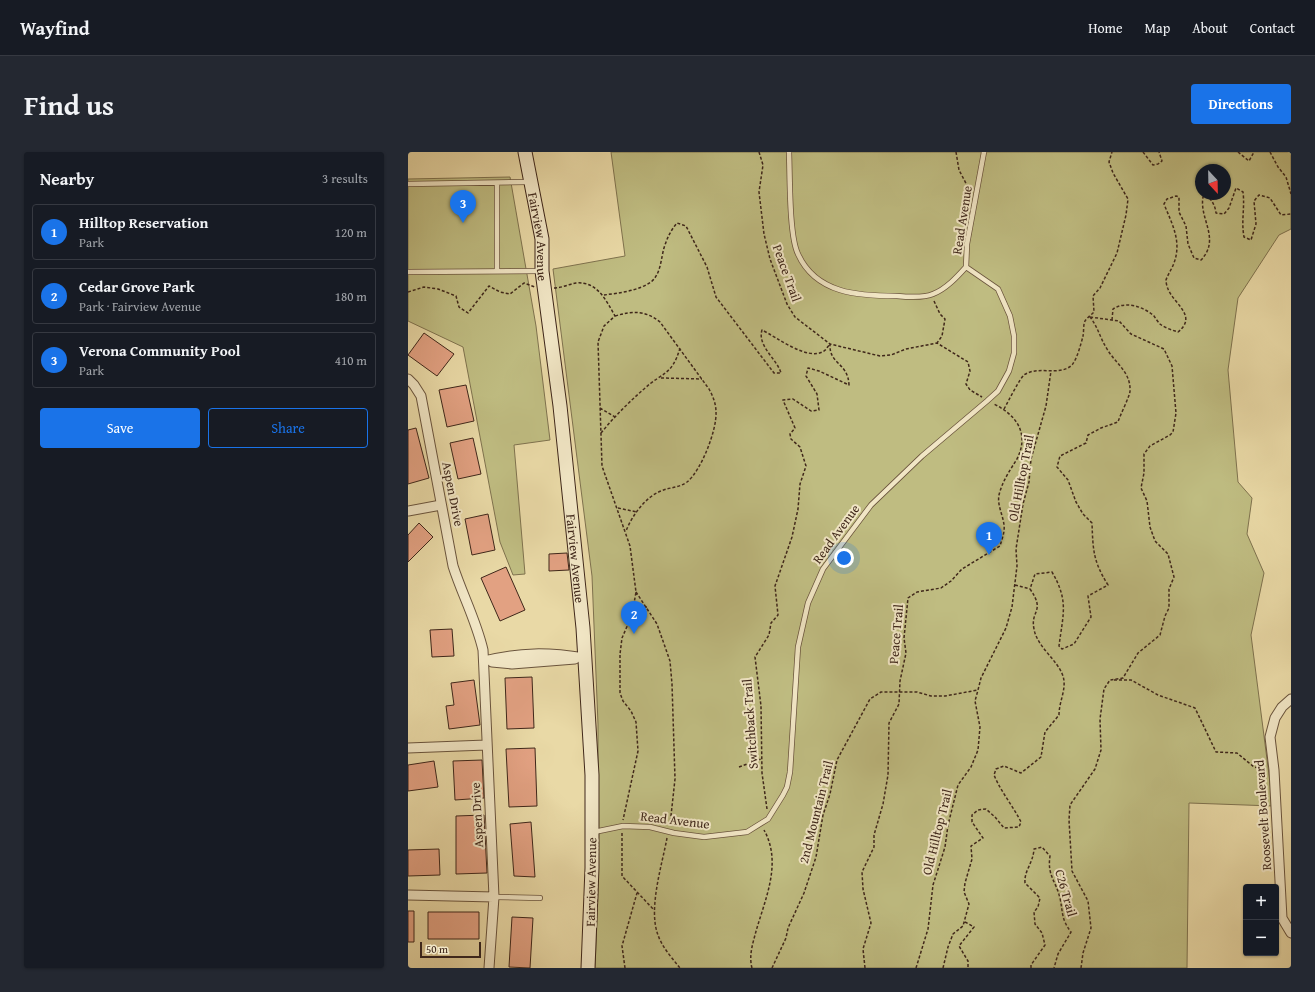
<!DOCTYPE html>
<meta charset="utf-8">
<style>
:root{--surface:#171b24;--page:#242831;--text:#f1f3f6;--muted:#9ea1a6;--line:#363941;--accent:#1a73e8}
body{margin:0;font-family:"Gentium Book Plus",serif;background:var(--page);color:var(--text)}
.controls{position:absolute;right:12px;bottom:12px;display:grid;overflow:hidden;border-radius:4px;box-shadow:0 1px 3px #0004}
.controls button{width:36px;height:36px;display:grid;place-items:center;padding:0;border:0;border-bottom:1px solid var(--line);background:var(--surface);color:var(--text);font:20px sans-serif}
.compass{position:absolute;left:787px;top:12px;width:36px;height:36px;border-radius:50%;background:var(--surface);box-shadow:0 1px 3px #0004;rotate:158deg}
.scale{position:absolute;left:12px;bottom:10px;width:61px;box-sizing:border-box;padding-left:4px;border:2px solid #3f271a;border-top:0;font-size:11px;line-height:14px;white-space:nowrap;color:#3f271a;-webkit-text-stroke:3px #f1e6c5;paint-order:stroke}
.you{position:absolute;left:436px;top:406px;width:14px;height:14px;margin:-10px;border:3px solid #fff;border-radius:50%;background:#1a73e8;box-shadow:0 0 0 6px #1a73e833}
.badge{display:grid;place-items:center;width:26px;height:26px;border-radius:50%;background:var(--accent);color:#fff;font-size:13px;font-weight:700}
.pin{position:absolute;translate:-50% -33px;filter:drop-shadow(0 1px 2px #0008)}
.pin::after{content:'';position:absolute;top:21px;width:14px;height:12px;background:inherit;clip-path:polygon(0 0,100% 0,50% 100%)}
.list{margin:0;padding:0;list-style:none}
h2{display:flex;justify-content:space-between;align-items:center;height:52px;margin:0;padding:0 16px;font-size:17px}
h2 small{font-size:13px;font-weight:400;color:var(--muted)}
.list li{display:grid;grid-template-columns:26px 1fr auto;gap:12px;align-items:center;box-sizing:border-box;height:56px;margin:0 8px 8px;padding:0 8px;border:1px solid var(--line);border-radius:4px}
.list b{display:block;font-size:15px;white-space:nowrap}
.list p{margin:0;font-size:13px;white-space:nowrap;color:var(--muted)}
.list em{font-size:13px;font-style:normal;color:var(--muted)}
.actions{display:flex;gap:8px;padding:12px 16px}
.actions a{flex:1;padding:9px 0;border:1px solid var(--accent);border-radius:4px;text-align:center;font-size:14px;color:var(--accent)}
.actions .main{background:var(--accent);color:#fff}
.map{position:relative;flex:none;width:883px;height:816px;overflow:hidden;border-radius:4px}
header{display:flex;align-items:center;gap:24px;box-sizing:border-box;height:56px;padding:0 20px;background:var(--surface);border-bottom:1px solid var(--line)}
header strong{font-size:19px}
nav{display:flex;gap:22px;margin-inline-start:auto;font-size:14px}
.intro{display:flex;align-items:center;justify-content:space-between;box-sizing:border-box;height:96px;padding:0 24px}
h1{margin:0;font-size:28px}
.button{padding:10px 18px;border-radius:4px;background:var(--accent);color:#fff;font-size:14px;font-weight:700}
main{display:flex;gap:24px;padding:0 24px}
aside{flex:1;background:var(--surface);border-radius:4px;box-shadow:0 1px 3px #0004}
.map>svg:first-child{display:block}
.green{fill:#bfbc81;stroke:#7f724e;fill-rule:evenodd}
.building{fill:#e2a182;stroke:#3f271a}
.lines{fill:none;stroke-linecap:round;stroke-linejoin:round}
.lane-casing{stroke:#6a543d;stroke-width:6}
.street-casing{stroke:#6a543d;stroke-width:11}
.secondary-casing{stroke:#3f271a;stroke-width:15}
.path{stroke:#3f271a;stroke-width:1.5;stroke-dasharray:3 2;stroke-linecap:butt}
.lane{stroke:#f1e6c5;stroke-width:4.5}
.street{stroke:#f1e6c5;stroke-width:9}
.secondary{stroke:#f1e6c5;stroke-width:13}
.labels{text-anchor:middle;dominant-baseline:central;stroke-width:4;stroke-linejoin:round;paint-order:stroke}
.street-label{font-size:13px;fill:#3f271a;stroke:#f1e6c5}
</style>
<header>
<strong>Wayfind</strong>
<nav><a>Home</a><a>Map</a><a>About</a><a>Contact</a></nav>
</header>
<div class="intro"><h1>Find us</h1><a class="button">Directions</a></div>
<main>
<aside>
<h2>Nearby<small>3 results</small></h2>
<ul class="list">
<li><span class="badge">1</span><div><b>Hilltop Reservation</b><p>Park</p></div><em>120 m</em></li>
<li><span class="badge">2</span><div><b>Cedar Grove Park</b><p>Park · Fairview Avenue</p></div><em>180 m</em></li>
<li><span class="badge">3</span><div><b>Verona Community Pool</b><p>Park</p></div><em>410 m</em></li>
</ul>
<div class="actions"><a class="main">Save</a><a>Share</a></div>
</aside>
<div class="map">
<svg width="883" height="816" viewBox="0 0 883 816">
<rect width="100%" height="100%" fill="#e9d9a6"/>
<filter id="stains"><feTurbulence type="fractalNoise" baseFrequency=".005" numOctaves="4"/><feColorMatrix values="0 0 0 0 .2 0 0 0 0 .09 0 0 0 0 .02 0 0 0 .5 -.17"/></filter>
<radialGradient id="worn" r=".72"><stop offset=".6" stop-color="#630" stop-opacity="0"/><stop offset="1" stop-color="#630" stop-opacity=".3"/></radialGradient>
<path class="green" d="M203 0H883V77L871 83 830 146 820 218 830 330 844 346 839 382 856 421 843 483 865 654 781 651 779 816H187L190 743V572L184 424 145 117 217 104ZM793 18H817V42H793Z
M102 25 128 174 142 288 106 293 117 422 105 423 92 390 55 195 0 169V27Z"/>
<path class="building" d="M16 181 46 202 29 224 0 203Z
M58 233 66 269 39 275 31 238Z
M8 276 21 326 0 332V278Z
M65 286 73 322 50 327 42 291Z
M80 362 87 398 64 403 57 367Z
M11 371 25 385 0 410V383Z
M159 401 161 418 141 419V402Z
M98 415 117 458 92 469 73 426Z
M44 477 46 504 24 505 22 478Z
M124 525 126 576 99 577 97 526Z
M66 528 72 573 41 577 38 554 46 553 43 531Z
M127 596 129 654 101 655 98 597Z
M74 608 76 646 47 648 45 609Z
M26 609 30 635 0 639V613Z
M76 663 79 721 48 722V664Z
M123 670 127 725 106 724 102 672Z
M31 697 32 723 0 724V698Z
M0 759H6V790H0Z
M20 760H71V787H20Z
M104 765 125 766 122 816 101 815Z"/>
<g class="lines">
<defs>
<path id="lane" d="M381 0C382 24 381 84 390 102 408 142 451 144 489 144 500 145 516 146 525 142 538 137 549 125 558 115
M0 32 121 30
M89 119V31
M0 120 132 119
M186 680 215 674 242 675 266 681 296 685 339 680 360 667 375 643 379 635 382 620 390 495 400 451 415 417 463 353 514 304 579 249 590 239 601 219 606 201V184L602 164 590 137 558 115 559 92 576 0
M86 745 132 746"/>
<path id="street" d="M0 227 6 233 13 244 45 414C54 442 68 468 75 498L86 745 81 816
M0 359 33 353
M76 509C114 500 139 500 177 506
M84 510 104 512 167 507
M883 547 874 555 867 566 862 585 866 618 874 766 883 781
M0 596 78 593
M0 743 86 745"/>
<g id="secondary">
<path id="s1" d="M117 0 134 87V119L152 254 175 476 184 623V716L180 816"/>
</g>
</defs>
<use href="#lane" class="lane-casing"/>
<use href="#street" class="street-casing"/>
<use href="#secondary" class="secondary-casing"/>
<path class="path" d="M351 0 355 13 351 40 356 82 362 107 379 152 387 165 422 192 472 204 483 203 498 197 529 191 560 210 562 219 558 232 562 238 574 245
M548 0 551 18 562 39
M735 0 745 13 750 12 754 9 751 0
M830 0 841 9 846 0
M862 0 870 15 878 25 883 42
M146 136C154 136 161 132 168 131 189 129 198 148 207 164L196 174 190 190 194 314 222 394 228 440 224 463 214 486 212 502V541L215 549 223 559 228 570 230 599 215 668
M0 140 16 135 30 137 48 144 51 155 60 161 81 134 92 140 102 142 116 131 127 135
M196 143C211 141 230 139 243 130 253 122 253 106 256 96 259 86 263 78 269 71L278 74 299 115 308 145 366 221H373C369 207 349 194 354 178 367 184 400 210 416 199 418 198 420 194 422 192
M526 149 532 162 537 167 534 184 529 191
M207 164C224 159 237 158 252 170L301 237C305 244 308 252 308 260 309 278 293 319 279 330 271 336 262 335 253 339 237 345 224 364 218 379
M704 168 705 157C717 149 735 154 746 164 748 167 750 170 752 172 757 176 764 178 770 180 790 164 766 152 760 137 759 135 758 131 758 128 760 122 764 117 766 111 774 89 764 72 756 52L759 47 768 44 771 45V60L778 74 780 92 786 106 793 108C813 87 791 67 795 45L799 43C804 49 807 53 808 61L816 62 821 56 828 36 835 40C837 56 833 69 836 85L843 88 848 72 846 49 851 43 862 46 873 63 883 62
M253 226 294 227
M192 256 207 265
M596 257C600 250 612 226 616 223 630 213 651 225 664 213 669 207 673 192 675 184 676 180 675 173 677 169 679 166 683 163 686 160L685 144 692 136 709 101 718 63 720 47 705 21 701 10 704 0
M193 281C206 265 221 250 236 237 254 220 264 224 272 196
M210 356 229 360
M607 433 622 437
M228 440 249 472 262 509 264 532 267 627 262 673
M226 456 239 455
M706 528H723L750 543 787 556 808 600 829 601 846 615 857 617
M331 615 353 607
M359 657 354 621 353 554 347 505 361 483 363 471 370 463 367 434 384 385 390 357 392 332 398 314 392 295 383 287 382 282 387 276 375 248 385 247 403 259 411 258 409 242 398 224 400 216 411 219 441 233C440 210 421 213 422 192
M214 681V724L246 758
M259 686C254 713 240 757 250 783 254 795 264 806 272 816
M557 770 566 775 551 794 560 809V816
M217 816 214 794 229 741
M344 816C341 805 344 794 347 783 356 749 375 712 356 678
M364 816 378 786 380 776 396 741 408 705 415 663 422 642 429 608 462 547 473 540H509L523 544H537L570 538
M457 816 455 797 463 771 455 737 454 720 466 695V683L475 652 480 623 481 571 491 552 492 529 498 501 496 486 500 446 509 440 533 436 543 429 554 417 592 394C594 387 597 380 596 373 595 363 589 353 591 343 594 330 602 318 609 307 622 281 608 263 586 252
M508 816 520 777 525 733 537 695 540 673 550 633 563 615 570 598 572 575 567 549 570 538 573 526 598 476 604 455 609 414 608 397 615 352 621 330 623 307 638 254 643 219
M535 816 540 795 545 782 555 774 561 752 556 740 557 731 564 707 563 694 575 686 564 670V663L570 658 578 657 587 665 596 676 611 675 613 670C605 654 593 640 586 623L588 617 596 614 613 621 633 605 637 580 651 563C651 549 659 537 655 524 649 507 629 495 626 477 622 458 638 460 622 437L627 422 644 420C661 449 655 462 651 494L654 497 666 492 683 465 680 444 700 433C685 409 685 398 684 371L675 362 668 350 660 328 649 315 652 304 678 291 680 283 693 276 710 270C712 263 722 244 722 239 723 220 707 211 699 197 692 186 690 175 682 165
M623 816V813L637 793 634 781 627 772 626 760 630 755 632 746 617 731C616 718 625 712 626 697L634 695 642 704C639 724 648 729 652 746 655 760 653 767 663 780L650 802 646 816
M673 816 675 801 683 776 680 749 664 719 661 668 662 653 687 617 693 598 692 567 696 537 702 528 715 526 730 501 752 483 757 464 761 456V437L766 425 760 402 747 389 742 375 739 349 733 336 736 321V302L742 294 762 283 765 280 768 261 764 214 756 197 723 182 711 169 682 165"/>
<use href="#lane" class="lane"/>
<use href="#street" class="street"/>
<use href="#secondary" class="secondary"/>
</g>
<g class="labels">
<g class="street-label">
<text transform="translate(554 68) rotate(-81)">Read Avenue</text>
<text stroke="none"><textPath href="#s1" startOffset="86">Fairview Avenue</textPath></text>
<text transform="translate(379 121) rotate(70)">Peace Trail</text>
<text transform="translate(613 326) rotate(-79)">Old Hilltop Trail</text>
<text transform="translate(45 342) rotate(79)">Aspen Drive</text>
<text transform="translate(428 382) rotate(-54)">Read Avenue</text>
<text stroke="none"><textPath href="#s1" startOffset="410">Fairview Avenue</textPath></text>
<text transform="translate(488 482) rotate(-85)">Peace Trail</text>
<text transform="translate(342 572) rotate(-94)">Switchback Trail</text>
<text transform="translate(408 660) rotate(-76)">2nd Mountain Trail</text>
<text transform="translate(69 663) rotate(-93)">Aspen Drive</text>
<text transform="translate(855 663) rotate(-94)">Roosevelt Boulevard</text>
<text transform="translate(267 668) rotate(7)">Read Avenue</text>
<text transform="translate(529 680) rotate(-76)">Old Hilltop Trail</text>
<text transform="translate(183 730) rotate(-89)">Fairview Avenue</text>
<text transform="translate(658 741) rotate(74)">C26 Trail</text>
</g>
</g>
<rect width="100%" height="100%" filter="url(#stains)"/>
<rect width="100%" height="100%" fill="url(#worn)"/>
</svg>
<div class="controls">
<button>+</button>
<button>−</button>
</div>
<svg class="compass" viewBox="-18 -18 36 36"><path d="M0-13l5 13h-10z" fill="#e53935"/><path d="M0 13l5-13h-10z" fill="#9ea1a6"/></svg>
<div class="scale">50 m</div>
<div class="you"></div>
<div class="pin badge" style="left:581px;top:403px">1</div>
<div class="pin badge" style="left:226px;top:482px">2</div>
<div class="pin badge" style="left:55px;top:71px">3</div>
</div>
</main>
